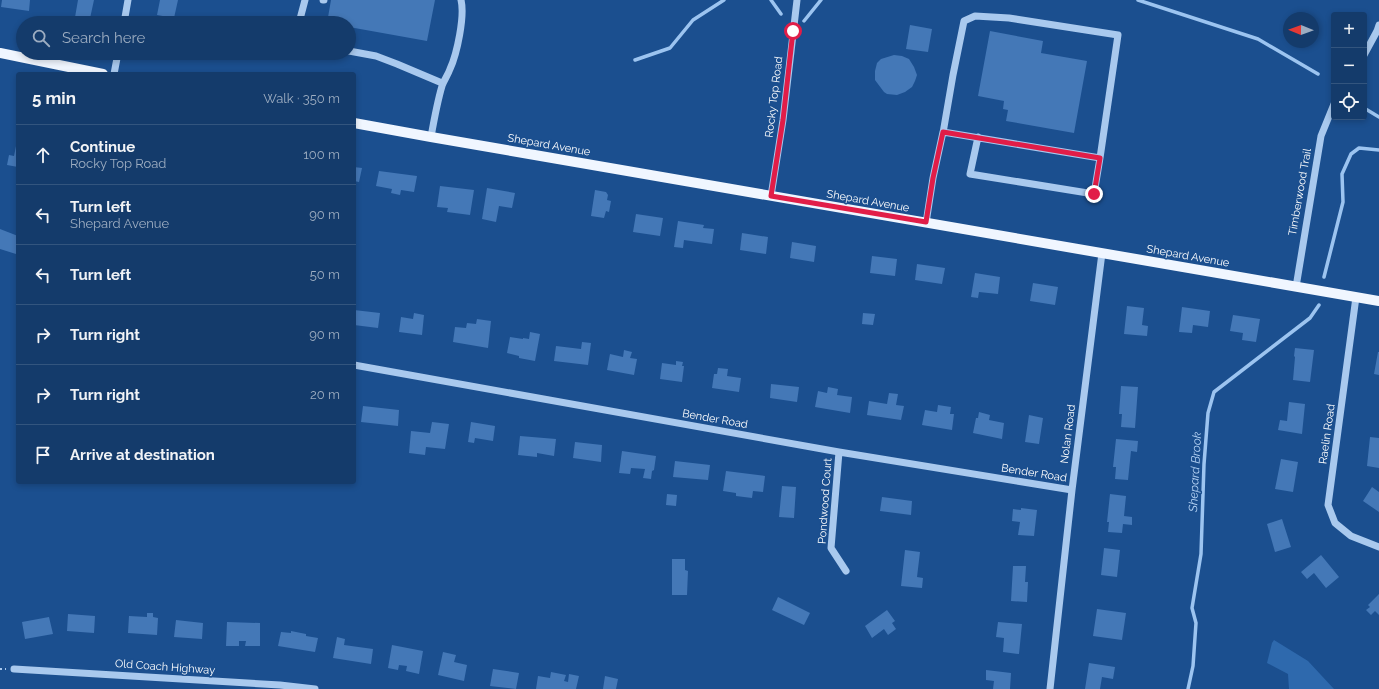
<!DOCTYPE html>
<meta charset="utf-8">
<style>
:root{--surface:#143b6b;--page:#1d4271;--text:#f1f3f6;--muted:#9dadc1;--line:#33557e}
body{margin:0;font-family:Raleway,sans-serif;background:var(--page);color:var(--text)}
.controls{position:absolute;right:12px;top:12px;display:grid;overflow:hidden;border-radius:4px;box-shadow:0 2px 6px #0003}
.controls button{width:36px;height:36px;display:grid;place-items:center;padding:0;border:0;border-bottom:1px solid var(--line);background:var(--surface);color:var(--text);font:20px sans-serif}
.compass{position:absolute;left:1283px;top:12px;width:36px;height:36px;border-radius:50%;background:var(--surface);box-shadow:0 2px 6px #0003;rotate:271deg}
.stop{position:absolute;width:12px;height:12px;margin:-9px;border:3px solid #e11d48;border-radius:50%;background:#fff}
.stop.end{background:#e11d48;border-color:#fff;box-shadow:0 1px 4px #0008}
.list{margin:0;padding:0;list-style:none}
h2{display:flex;justify-content:space-between;align-items:center;height:52px;margin:0;padding:0 16px;font-size:17px}
h2 small{font-size:13px;font-weight:400;color:var(--muted)}
.list li{display:grid;grid-template-columns:26px 1fr auto;gap:12px;align-items:center;box-sizing:border-box;height:60px;padding:0 16px;border-top:1px solid var(--line)}
.list b{display:block;font-size:15px;white-space:nowrap}
.list p{margin:0;font-size:13px;white-space:nowrap;color:var(--muted)}
.list em{font-size:13px;font-style:normal;color:var(--muted)}
.icon{flex:none;width:22px;height:22px;fill:none;stroke:currentColor;stroke-width:2;stroke-linecap:round;stroke-linejoin:round}
.map{position:relative;flex:none;width:1379px;height:689px;overflow:hidden}
.search{position:absolute;background:var(--surface);box-shadow:0 2px 6px #0003;left:16px;top:16px;width:340px;height:44px;display:flex;align-items:center;gap:10px;box-sizing:border-box;padding:0 14px;border-radius:22px;color:var(--muted);font-size:15px}
.panel{position:absolute;background:var(--surface);box-shadow:0 2px 6px #0003;left:16px;top:72px;width:340px;height:412px;border-radius:4px}
.map>svg:first-child{display:block}
.green{fill:#2e69ad}
.lines{fill:none;stroke-linecap:round;stroke-linejoin:round}
.stream{stroke:#9cc4f0;stroke-width:3.5}
.building{fill:#4478b7}
.path{stroke:#a9c9ee;stroke-width:2;stroke-dasharray:2 3;stroke-linecap:butt}
.minor{stroke:#a9c9ee;stroke-width:7}
.major{stroke:#f0f6ff;stroke-width:10}
.route{stroke:#e11d48;stroke-width:5}
.labels{text-anchor:middle;dominant-baseline:central;stroke-width:3;stroke-linejoin:round;paint-order:stroke}
.street-label{font-size:11px;fill:#fff;stroke:#1b4f8f}
.water-label{font-size:12px;font-style:italic;fill:#b5d3f5;stroke:#1b4f8f}
</style>
<div class="map">
<svg width="1379" height="689" viewBox="0 0 1379 689">
<rect width="100%" height="100%" fill="#1b4f8f"/>
<path class="green" d="M1274 640 1308 661 1334 689H1289L1288 674 1267 663 1272 643Z"/>
<g class="lines">
<path class="stream" d="M771 0 781 14
M1138 0 1258 39 1318 74
M804 21 821 0
M635 60 670 48 693 20 724 0
M1364 108 1379 117
M1324 277 1343 202 1342 174 1351 154 1359 148 1379 150
M1188 689 1193 666 1196 623 1192 608 1201 554 1204 464 1208 413 1214 392 1310 318 1319 305"/>
</g>
<path class="building" d="M2 0H30L29 11 1 7Z
M78 0H94L89 23H74Z
M160 0H178L174 18 157 15Z
M331 0H435L427 41 349 27V23H327Z
M910 25 932 29 928 52 906 49Z
M990 31 1043 41 1041 53 1087 61 1074 133 1006 121 1008 110 1003 109 1004 101 978 96Z
M894 55 902 56 909 59 914 67 917 75 915 81 912 87 905 92 897 95 887 94 884 92 875 80V71L877 63 881 59Z
M17 141 18 167 7 165 9 155 14 156Z
M354 167 362 168 359 182 354 181Z
M379 171 417 176 414 192 401 190 400 195 391 193 392 189 376 186Z
M440 186 474 190 470 215 447 212 448 208 437 207Z
M487 188 515 193 512 208 499 206 496 222 482 219Z
M595 190 606 192 608 195 607 200 611 201 609 212 606 211 604 218 591 216Z
M636 214 663 218 660 236 633 232Z
M678 221 704 225 703 228 714 229 712 244 684 240 683 248 674 247Z
M0 229 18 236V249L16 254 0 249Z
M742 233 768 237 766 254 740 250Z
M792 242 816 246 814 262 790 258Z
M872 256 897 259 895 276 870 273Z
M917 264 945 268 942 284 915 280Z
M975 273 1000 277 998 294 979 292 978 298 971 297Z
M1033 283 1058 287 1055 305 1030 301Z
M1127 306 1144 308 1142 325 1148 326 1147 336 1124 334Z
M1182 307 1210 311 1208 327 1193 325 1192 333 1179 332Z
M354 310 380 313 378 328 354 325Z
M414 313 424 315 422 335 399 332 401 317 413 319Z
M863 313 875 314 873 325 862 324Z
M1233 315 1260 319 1256 342 1242 340 1243 333 1230 331Z
M477 319 491 321 488 348 453 342 455 327 466 328 467 323 476 324Z
M530 332 540 334 535 361 519 358V356L507 353 510 337 523 339V338L529 339Z
M582 342 591 343 588 365 554 361 556 346 581 349Z
M1295 348 1314 350 1310 382 1293 380 1295 357 1294 356Z
M624 350 632 352 630 358 637 359 634 375 607 370 610 354 623 357Z
M1378 352H1379V375L1374 374Z
M676 361 683 362 682 366H684L682 382 660 379 662 363 676 365Z
M718 368 728 369 727 376 741 378 739 392 712 388 714 374H717Z
M771 384 799 387 797 402 770 398Z
M1121 386 1138 387 1135 428 1121 427 1122 414H1119Z
M828 387 838 389 837 395 852 397 850 413 815 407 818 391 827 393Z
M889 393 898 394 896 405 904 406 901 420 867 415 869 401 887 404Z
M1289 402 1305 404 1302 434 1278 430 1280 420 1287 421Z
M938 405 951 407 950 414H954L952 430 922 425 925 410 937 412Z
M363 406 399 410 398 426 361 422Z
M979 412 990 415 989 420 1004 423 1002 439 973 433 976 418H978Z
M1029 415 1043 418 1039 444 1025 442Z
M432 422 449 424 445 449 426 447 425 455 409 453 411 431 430 433Z
M471 422 495 426 493 441 475 438 474 443 468 442Z
M520 436 556 439 554 456 537 453V457L518 455Z
M1370 437 1379 438V468L1367 466Z
M1116 439 1138 441 1137 452 1131 451 1128 480 1115 479 1116 467H1113Z
M575 442 602 445 601 462 573 458Z
M622 451 656 456 654 470 652 471 651 479 643 478 645 469 631 468 630 474 619 473Z
M1281 459 1298 462 1293 492 1275 489Z
M675 461 710 465 708 480 673 477Z
M726 471 765 476 763 492 753 491 752 498 736 496V493L723 491Z
M782 486 796 487 794 518 779 517Z
M1372 487 1379 492V512L1363 501Z
M667 494 677 495 676 506 666 505Z
M1110 494 1126 496 1124 516 1132 517V525L1123 524 1122 533 1108 532 1109 522H1107Z
M882 497 912 501 911 515 880 511Z
M1021 508 1037 510 1034 536 1018 535 1020 522 1012 521 1013 509 1021 510Z
M1282 519 1291 547 1275 552 1267 524Z
M1104 548 1120 550 1117 577 1101 575Z
M905 550 920 552 917 577 923 578 922 588 901 586Z
M1321 555 1339 577 1326 588 1314 573 1307 579 1301 572Z
M672 559H685V570L688 571 687 595H672Z
M1013 566H1026L1025 582H1028L1027 602 1011 601Z
M1379 594V615L1375 611 1371 615 1366 610 1370 607 1368 605Z
M778 597 810 613 804 625 772 610Z
M1097 609 1126 613 1122 640 1093 636Z
M887 610 895 621 892 623 896 629 888 635 884 629 872 638 865 626Z
M147 613H153V617L158 618 157 635 128 633 129 616 147 617Z
M68 614 95 616 94 633 67 631Z
M49 617 53 634 25 639 22 622Z
M176 620 203 623 202 639 174 637Z
M227 622 260 623V646H245L246 641H239V646H226Z
M998 622 1022 624 1019 654 1003 652 1004 638 996 637Z
M291 631 306 634V636L318 638 315 652 278 646 281 632 291 633Z
M337 637 345 639 344 645 373 649 371 664 333 658Z
M392 645 423 651 419 674 406 671 407 666 399 665 398 670 388 668Z
M443 652 456 655 454 662 467 665 464 681 438 675Z
M1089 663 1115 667 1113 679 1102 677 1100 689H1085Z
M493 669 519 673 516 689 490 686Z
M986 670 1011 673 1010 689H993L994 681 986 680Z
M551 672 566 675 564 681 568 682 569 674 579 676 576 689H536L538 676 550 678Z
M605 676 618 679 616 689H603Z"/>
<g class="lines">
<path class="path" d="M0 669H6"/>
<path class="minor" d="M323 0H324
M124 23 128 0
M300 23V19L305 0
M349 51 376 56 397 64 442 83
M1364 55 1377 31 1379 25
M114 74 118 53
M943 133 953 75 964 21 975 16 1009 18 1118 35 1100 158
M431 137C434 120 437 103 442 86 444 80 448 75 450 69 457 54 465 16 461 0
M771 196 783 120 797 0
M926 223 933 178 943 132 1100 158 1094 194 970 174 978 137
M1296 287 1321 136 1334 104
M1356 297 1328 505 1335 523 1351 536 1379 547
M354 365 839 452 1072 490
M839 452 831 548 846 571
M14 669 280 685 315 689
M1050 689 1072 490 1102 253"/>
<path class="major" d="M0 53 103 74
M354 123 431 137 1379 301"/>
</g>
<g class="lines">
<path class="route" d="M793 31 783 120 771 196 926 222 933 178 943 132 1100 158 1094 194"/>
</g>
<g class="labels">
<g class="street-label">
<text transform="translate(774 97) rotate(-83)">Rocky Top Road</text>
<text transform="translate(549 145) rotate(10)">Shepard Avenue</text>
<text transform="translate(1300 192) rotate(-80)">Timberwood Trail</text>
<text transform="translate(868 201) rotate(10)">Shepard Avenue</text>
<text transform="translate(1188 256) rotate(10)">Shepard Avenue</text>
<text transform="translate(715 419) rotate(10)">Bender Road</text>
<text transform="translate(1068 434) rotate(-83)">Nolan Road</text>
<text transform="translate(1327 434) rotate(-82)">Raelin Road</text>
<text transform="translate(1034 473) rotate(9)">Bender Road</text>
<text transform="translate(825 501) rotate(-86)">Pondwood Court</text>
<text transform="translate(165 667) rotate(4)">Old Coach Highway</text>
</g>
<g class="water-label">
<text transform="translate(1195 472) rotate(-87)">Shepard Brook</text>
</g>
</g>
</svg>
<div class="controls">
<button>+</button>
<button>−</button>
<button><svg class="icon" aria-label="locate" viewBox="0 0 24 24"><circle cx="12" cy="12" r="6"/><path d="M12 2v4M12 18v4M2 12h4M18 12h4"/></svg></button>
</div>
<svg class="compass" viewBox="-18 -18 36 36"><path d="M0-13l5 13h-10z" fill="#e53935"/><path d="M0 13l5-13h-10z" fill="#9dadc1"/></svg>
<div class="stop" style="left:793px;top:31px"></div>
<div class="stop end" style="left:1094px;top:194px"></div>
<div class="search"><svg class="icon" aria-label="search" viewBox="0 0 24 24"><circle cx="10" cy="10" r="6"/><path d="M15 15l6 6"/></svg>Search here</div>
<section class="panel">
<h2>5 min<small>Walk · 350 m</small></h2>
<ul class="list">
<li><svg class="icon" aria-label="ahead" viewBox="0 0 24 24"><path d="M12 20V5M6 11l6-6 6 6"/></svg><div><b>Continue</b><p>Rocky Top Road</p></div><em>100 m</em></li>
<li><svg class="icon" aria-label="left" viewBox="0 0 24 24"><path d="M17 20v-9H6M10 6l-5 5 5 5"/></svg><div><b>Turn left</b><p>Shepard Avenue</p></div><em>90 m</em></li>
<li><svg class="icon" aria-label="left" viewBox="0 0 24 24"><path d="M17 20v-9H6M10 6l-5 5 5 5"/></svg><div><b>Turn left</b></div><em>50 m</em></li>
<li><svg class="icon" aria-label="right" viewBox="0 0 24 24"><path d="M7 20v-9h11M14 6l5 5-5 5"/></svg><div><b>Turn right</b></div><em>90 m</em></li>
<li><svg class="icon" aria-label="right" viewBox="0 0 24 24"><path d="M7 20v-9h11M14 6l5 5-5 5"/></svg><div><b>Turn right</b></div><em>20 m</em></li>
<li><svg class="icon" aria-label="arrive" viewBox="0 0 24 24"><path d="M6 21V4h12l-3 4 3 4H6"/></svg><div><b>Arrive at destination</b></div></li>
</ul>
</section>
</div>
